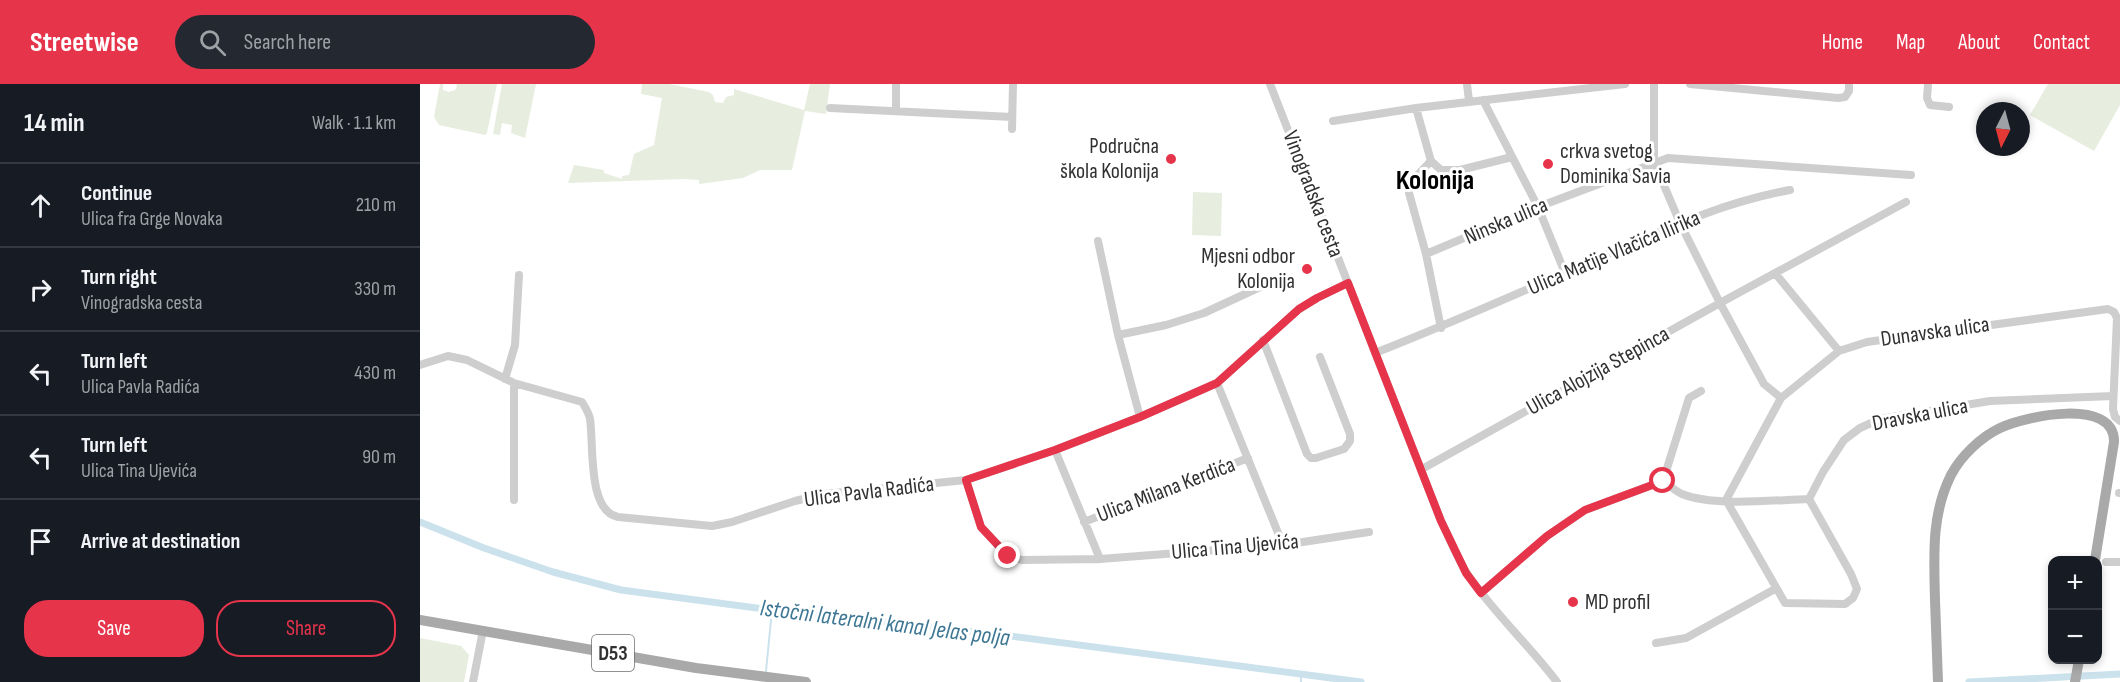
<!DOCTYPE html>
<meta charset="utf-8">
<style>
:root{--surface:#171b24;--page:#242831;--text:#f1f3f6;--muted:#9ea1a6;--line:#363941;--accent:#e6344b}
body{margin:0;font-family:"Sofia Sans Condensed",sans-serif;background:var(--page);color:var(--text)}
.controls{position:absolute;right:18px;bottom:18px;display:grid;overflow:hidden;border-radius:12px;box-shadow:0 3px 9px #0003}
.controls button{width:54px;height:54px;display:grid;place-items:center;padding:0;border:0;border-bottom:2px solid var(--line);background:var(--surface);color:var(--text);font:30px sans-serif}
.compass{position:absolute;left:1556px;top:18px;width:54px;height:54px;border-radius:50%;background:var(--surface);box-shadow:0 3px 9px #0003;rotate:186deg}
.stop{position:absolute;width:18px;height:18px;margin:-14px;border:4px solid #e6344b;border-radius:50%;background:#fff}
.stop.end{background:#e6344b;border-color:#fff;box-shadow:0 2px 6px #0008}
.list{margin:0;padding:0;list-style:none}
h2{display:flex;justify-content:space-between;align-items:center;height:78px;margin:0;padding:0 24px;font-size:26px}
h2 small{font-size:20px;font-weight:400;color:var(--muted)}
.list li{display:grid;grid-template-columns:39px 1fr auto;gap:18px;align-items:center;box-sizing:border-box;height:84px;padding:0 24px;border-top:2px solid var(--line)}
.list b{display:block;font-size:22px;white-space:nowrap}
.list p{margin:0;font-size:20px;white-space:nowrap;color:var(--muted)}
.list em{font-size:20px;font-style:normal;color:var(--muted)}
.actions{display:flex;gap:12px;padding:18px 24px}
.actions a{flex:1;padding:14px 0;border:2px solid var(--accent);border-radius:24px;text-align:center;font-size:21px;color:var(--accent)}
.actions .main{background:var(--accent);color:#fff}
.icon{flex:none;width:33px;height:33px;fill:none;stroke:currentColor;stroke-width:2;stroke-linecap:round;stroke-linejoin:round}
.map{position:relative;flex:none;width:1700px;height:598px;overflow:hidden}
header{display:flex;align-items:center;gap:36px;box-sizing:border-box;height:84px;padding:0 30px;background:var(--accent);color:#fff}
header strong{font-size:28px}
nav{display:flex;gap:33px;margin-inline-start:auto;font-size:21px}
.search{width:420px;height:54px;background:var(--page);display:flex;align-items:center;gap:15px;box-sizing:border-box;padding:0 21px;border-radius:33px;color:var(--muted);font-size:22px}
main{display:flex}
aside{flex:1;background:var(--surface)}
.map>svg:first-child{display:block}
.green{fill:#e7eddf}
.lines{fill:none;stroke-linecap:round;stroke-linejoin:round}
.stream{stroke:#cbe2ed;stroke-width:2}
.canal{stroke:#cbe2ed;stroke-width:7}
.minor{stroke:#cecece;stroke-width:8}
.major{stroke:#a9a9a9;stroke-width:10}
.route{stroke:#e6344b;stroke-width:8}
.poi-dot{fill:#e6344b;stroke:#fff;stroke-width:2}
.labels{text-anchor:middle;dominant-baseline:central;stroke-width:6;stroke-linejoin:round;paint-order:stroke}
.shield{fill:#fff;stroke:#6f6f6f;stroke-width:1.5}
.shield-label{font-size:21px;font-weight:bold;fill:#313131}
.poi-label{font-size:22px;fill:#313131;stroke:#fff;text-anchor:end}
.street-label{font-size:22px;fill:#313131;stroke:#fff}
.water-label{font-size:24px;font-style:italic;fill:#3d7794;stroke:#fff}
.district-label{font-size:28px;font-weight:bold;fill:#000;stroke:#fff}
</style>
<header>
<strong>Streetwise</strong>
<div class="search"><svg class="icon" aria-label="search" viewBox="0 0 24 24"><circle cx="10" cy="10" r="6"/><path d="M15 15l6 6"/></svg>Search here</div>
<nav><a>Home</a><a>Map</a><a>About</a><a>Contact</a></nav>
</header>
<main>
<aside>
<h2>14 min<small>Walk · 1.1 km</small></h2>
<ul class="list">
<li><svg class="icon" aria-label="ahead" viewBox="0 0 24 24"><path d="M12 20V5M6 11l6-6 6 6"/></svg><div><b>Continue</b><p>Ulica fra Grge Novaka</p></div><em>210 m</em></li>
<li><svg class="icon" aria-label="right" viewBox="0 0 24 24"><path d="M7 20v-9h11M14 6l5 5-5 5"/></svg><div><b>Turn right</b><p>Vinogradska cesta</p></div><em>330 m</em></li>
<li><svg class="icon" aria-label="left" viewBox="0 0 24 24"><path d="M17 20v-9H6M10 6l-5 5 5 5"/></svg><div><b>Turn left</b><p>Ulica Pavla Radića</p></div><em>430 m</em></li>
<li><svg class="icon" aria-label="left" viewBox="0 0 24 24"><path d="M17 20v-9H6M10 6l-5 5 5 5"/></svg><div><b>Turn left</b><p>Ulica Tina Ujevića</p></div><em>90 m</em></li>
<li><svg class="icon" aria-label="arrive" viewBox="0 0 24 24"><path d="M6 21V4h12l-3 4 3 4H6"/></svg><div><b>Arrive at destination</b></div></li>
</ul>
<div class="actions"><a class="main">Save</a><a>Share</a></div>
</aside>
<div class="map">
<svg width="1700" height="598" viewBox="0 0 1700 598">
<rect width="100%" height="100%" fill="#fff"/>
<path class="green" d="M20 0H23V6L29 8 35 6 37 2 36 0H77L67 49 65 51 19 41 14 33Z
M82 0H116L105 54 91 49 92 41 82 39 80 51 73 50Z
M222 0H249L289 8 293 11 295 18 303 19 306 13 314 11V5L384 26 390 0H410L406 30 385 27 372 86H340L323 94 279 100V96L265 95 148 99 154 81 184 86V89L202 95V92L209 91 214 70 234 61 242 14 221 10Z
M1628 0H1700V21L1674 67 1610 31Z
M773 108 802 109 801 152 772 151Z
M0 554 41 562 49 571 44 598H0Z"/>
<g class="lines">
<path class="stream" d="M346 587 352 526
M881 598V591"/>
<path class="canal" d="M0 438 64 464 133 488 201 506 352 526 575 550 941 598
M1549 598 1700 590"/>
<path class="minor" d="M850 0 1021 437C1030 455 1037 474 1048 491 1074 529 1109 561 1137 598
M1047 0 1049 17
M1234 0V78L1260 139 1300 219 1344 300 1361 314
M1270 0 1418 14 1425 13 1429 7V0
M1508 0 1507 14 1510 21 1529 23
M1063 16 1118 123 1145 189
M410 24 592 33
M996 24 1011 77 1021 86H1040L1092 73
M476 27V0
M913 37 996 24 1205 0
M592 45 593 0
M1011 77 989 100V109L1006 170 1021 244
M678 157 698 251 720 333
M1006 170 1118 123 1248 74 1491 91
M1355 189 1419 267
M698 251 746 241 784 229 851 198
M843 256 887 370 891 374H896L924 365 930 357V350L900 273
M955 269C1026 241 1095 211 1165 180 1232 151 1298 119 1370 106
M0 281 28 272 47 276 94 299 162 318C165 323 169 329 170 335 174 360 167 427 198 433L292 442 312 438 375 417 404 410 546 396 635 366 720 333 797 299 879 225 897 214 928 199
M85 295 95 261 99 191
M797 299 863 461
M635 366 680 475
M1002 385 1300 219 1486 118
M546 396 561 443 588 472 602 476 680 475 863 461 949 448
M1243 397C1249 401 1255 407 1262 410 1295 423 1352 416 1389 415L1403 388 1424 356 1440 344 1460 335 1570 317 1693 312
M1699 409H1700
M1389 415 1431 490 1437 505 1433 514 1425 520 1365 519 1306 416 1361 314 1419 267 1447 258 1688 225 1694 228 1697 234 1693 325 1695 333 1700 337
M94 416V299
M664 438 828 374
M1686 478H1700
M1061 509 1127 452 1165 426 1243 397 1269 314 1281 307
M1236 559 1266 554 1355 505
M53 598 63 546"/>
<path class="major" d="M0 536 276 584 386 598
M1518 598C1517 571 1516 543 1515 516 1514 472 1511 431 1531 391 1541 372 1561 353 1580 344 1605 332 1695 313 1694 358L1675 476
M1655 598 1659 576"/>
</g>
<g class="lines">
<path class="route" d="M588 472 561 443 546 396 635 366 720 333 797 299 879 225 897 214 928 199 1021 437 1046 489 1061 509 1127 452 1165 426 1243 397"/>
</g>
<g class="poi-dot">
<circle cx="751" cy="75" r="6"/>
<circle cx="1128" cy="80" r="6"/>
<circle cx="887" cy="185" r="6"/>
<circle cx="1153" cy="518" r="6"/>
</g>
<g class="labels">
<rect class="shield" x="172" y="551" width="42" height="36" rx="4.5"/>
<g class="shield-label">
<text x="193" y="569">D53</text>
</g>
<g class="poi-label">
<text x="739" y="62">Područna<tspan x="739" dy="25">škola Kolonija</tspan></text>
<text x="1140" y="67" text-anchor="start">crkva svetog<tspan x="1140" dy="25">Dominika Savia</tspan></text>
<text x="875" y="172">Mjesni odbor<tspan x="875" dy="25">Kolonija</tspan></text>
<text x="1165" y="518" text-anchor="start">MD profil</text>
</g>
<g class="street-label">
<text transform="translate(893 110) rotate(69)">Vinogradska cesta</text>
<text transform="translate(1086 137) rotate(-23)">Ninska ulica</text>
<text transform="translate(1194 169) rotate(-23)">Ulica Matije Vlačića Ilirika</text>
<text transform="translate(1515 248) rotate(-8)">Dunavska ulica</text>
<text transform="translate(1178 287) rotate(-29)">Ulica Alojzija Stepinca</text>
<text transform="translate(1500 331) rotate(-11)">Dravska ulica</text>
<text transform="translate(746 406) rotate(-21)">Ulica Milana Kerdića</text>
<text transform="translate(449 408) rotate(-7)">Ulica Pavla Radića</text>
<text transform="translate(815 463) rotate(-5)">Ulica Tina Ujevića</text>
</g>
<g class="water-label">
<text transform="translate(465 539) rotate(7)">Istočni lateralni kanal Jelas polja</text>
</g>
<g class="district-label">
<text x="1015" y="96">Kolonija</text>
</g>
</g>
</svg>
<div class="controls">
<button>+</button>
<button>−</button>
</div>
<svg class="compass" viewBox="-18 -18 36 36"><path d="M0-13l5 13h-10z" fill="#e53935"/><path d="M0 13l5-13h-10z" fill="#9ea1a6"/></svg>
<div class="stop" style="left:1243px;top:397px"></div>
<div class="stop end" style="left:588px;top:472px"></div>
</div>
</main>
